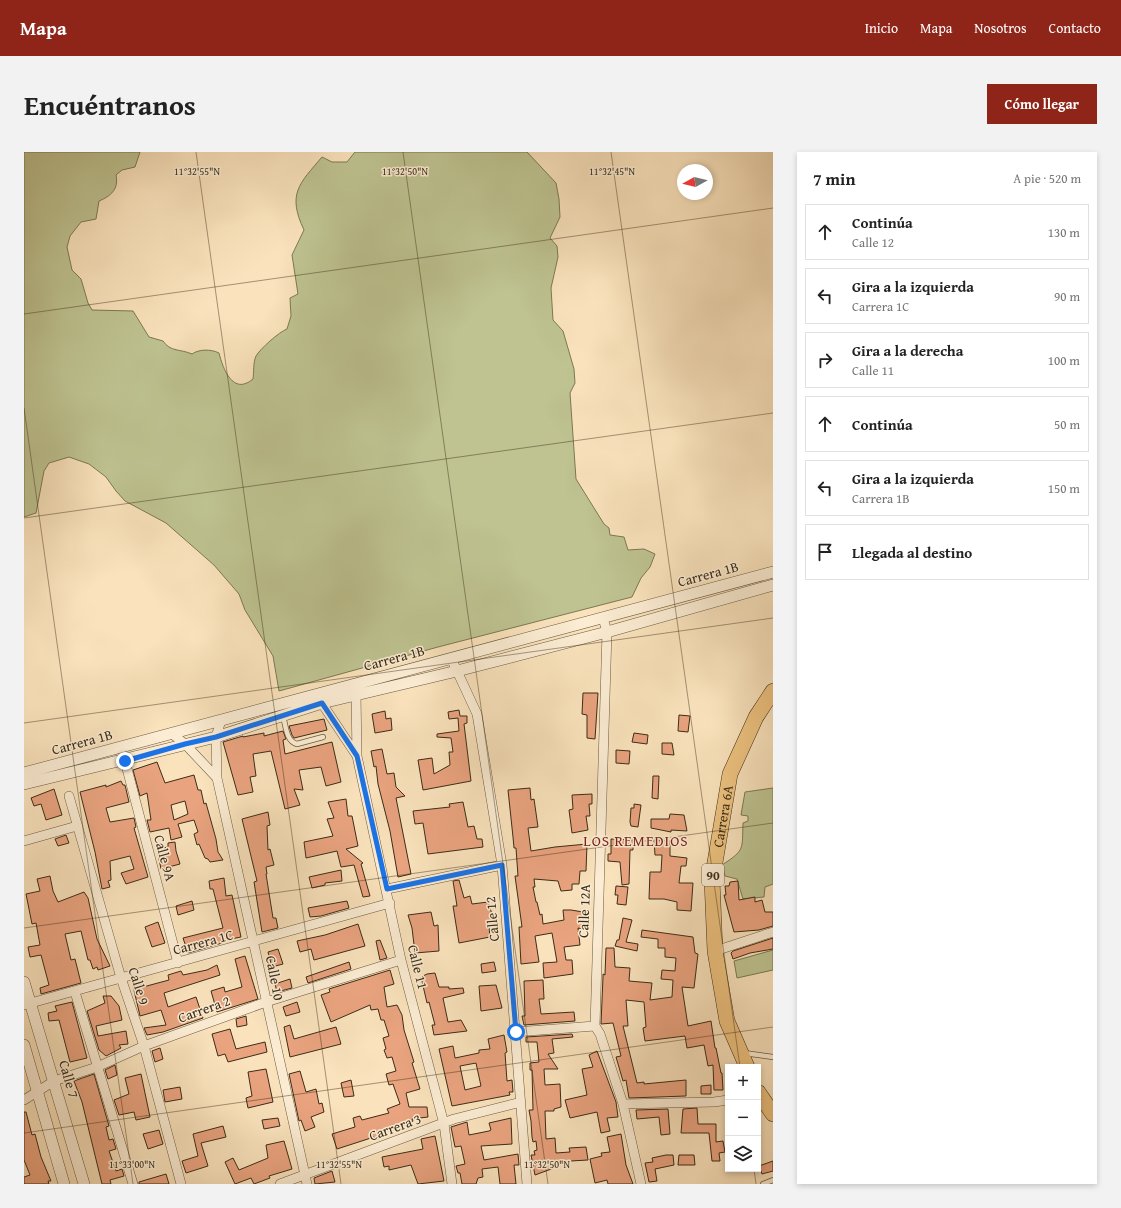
<!DOCTYPE html>
<html lang="es">
<meta charset="utf-8">
<style>
:root{--surface:#fff;--page:#f2f2f2;--text:#222;--muted:#767676;--line:#e0e0e0;--accent:#8f2418}
body{margin:0;font-family:"Gentium Book Plus",serif;background:var(--page);color:var(--text)}
.controls{position:absolute;right:12px;bottom:12px;display:grid;overflow:hidden;border-radius:0px;box-shadow:0 2px 6px #0003}
.controls button{width:36px;height:36px;display:grid;place-items:center;padding:0;border:0;border-bottom:1px solid var(--line);background:var(--surface);color:var(--text);font:20px sans-serif}
.compass{position:absolute;left:653px;top:12px;width:36px;height:36px;border-radius:50%;background:var(--surface);box-shadow:0 2px 6px #0003;rotate:262deg}
.stop{position:absolute;width:12px;height:12px;margin:-9px;border:3px solid #1a73e8;border-radius:50%;background:#fff}
.stop.end{background:#1a73e8;border-color:#fff;box-shadow:0 1px 4px #0008}
.list{margin:0;padding:0;list-style:none}
h2{display:flex;justify-content:space-between;align-items:center;height:52px;margin:0;padding:0 16px;font-size:17px}
h2 small{font-size:13px;font-weight:400;color:var(--muted)}
.list li{display:grid;grid-template-columns:26px 1fr auto;gap:12px;align-items:center;box-sizing:border-box;height:56px;margin:0 8px 8px;padding:0 8px;border:1px solid var(--line);border-radius:0px}
.list b{display:block;font-size:15px;white-space:nowrap}
.list p{margin:0;font-size:13px;white-space:nowrap;color:var(--muted)}
.list em{font-size:13px;font-style:normal;color:var(--muted)}
.icon{flex:none;width:22px;height:22px;fill:none;stroke:currentColor;stroke-width:2;stroke-linecap:round;stroke-linejoin:round}
.map{position:relative;flex:none;width:749px;height:1032px;overflow:hidden;border-radius:0px}
header{display:flex;align-items:center;gap:24px;box-sizing:border-box;height:56px;padding:0 20px;background:var(--accent);color:#fff}
header strong{font-size:19px}
nav{display:flex;gap:22px;margin-inline-start:auto;font-size:14px}
.intro{display:flex;align-items:center;justify-content:space-between;box-sizing:border-box;height:96px;padding:0 24px}
h1{margin:0;font-size:28px}
.button{padding:10px 18px;border-radius:0px;background:var(--accent);color:#fff;font-size:14px;font-weight:700}
main{display:flex;gap:24px;padding:0 24px}
aside{flex:1;background:var(--surface);border-radius:0px;box-shadow:0 2px 6px #0003}
.map>svg:first-child{display:block}
.green{fill:#bec391;stroke:#7d7854}
.building{fill:#e9a37f;stroke:#3c2c17;fill-rule:evenodd}
.lines{fill:none;stroke-linecap:round;stroke-linejoin:round}
.service-casing{stroke:#6b5a40;stroke-width:6}
.minor-casing{stroke:#6b5a40;stroke-width:10}
.tertiary-casing{stroke:#6b5a40;stroke-width:12}
.trunk-casing{stroke:#3c2c17;stroke-width:16}
.service{stroke:#fbecd3;stroke-width:4.5}
.minor{stroke:#fbecd3;stroke-width:9}
.tertiary{stroke:#fbecd3;stroke-width:11}
.trunk{stroke:#ecc17e;stroke-width:15}
.route{stroke:#1a73e8;stroke-width:5}
.ticks{fill:none;stroke:#3c2c17;stroke-width:1;stroke-opacity:0.45}
.labels{text-anchor:middle;dominant-baseline:central;stroke-width:3;stroke-linejoin:round;paint-order:stroke}
.shield{fill:#fbecd3;stroke:#75664f;stroke-width:1}
.shield-label{font-size:13px;font-weight:bold;fill:#3c2c17}
.street-label{font-size:14px;fill:#3c2c17;stroke:#fbecd3}
.neighbourhood-label{font-size:15px;letter-spacing:1px;fill:#7a1f14;stroke:#fbecd3}
.ticks-label{font-size:10px;text-anchor:middle;fill:#3c2c17;stroke:#fbecd3;stroke-width:3;stroke-linejoin:round;paint-order:stroke}
</style>
<header>
<strong>Mapa</strong>
<nav><a>Inicio</a><a>Mapa</a><a>Nosotros</a><a>Contacto</a></nav>
</header>
<div class="intro"><h1>Encuéntranos</h1><a class="button">Cómo llegar</a></div>
<main>
<div class="map">
<svg width="749" height="1032" viewBox="0 0 749 1032">
<rect width="100%" height="100%" fill="#f9e2bc"/>
<filter id="stains"><feTurbulence type="fractalNoise" baseFrequency=".005" numOctaves="4"/><feColorMatrix values="0 0 0 0 .2 0 0 0 0 .09 0 0 0 0 .02 0 0 0 .5 -.17"/></filter>
<radialGradient id="worn" r=".72"><stop offset=".6" stop-color="#630" stop-opacity="0"/><stop offset="1" stop-color="#630" stop-opacity=".3"/></radialGradient>
<path class="green" d="M0 0H116L111 15 98 18 92 23C95 37 87 44 75 49L72 67 57 70 46 84 43 95 48 118 57 127 64 151 68 158 109 159 125 185 139 189C146 200 157 197 168 202 175 197 187 197 195 201 199 217 209 244 229 227 230 220 229 211 232 204 236 197 255 180 263 177L267 164 266 146 274 142 268 103 280 78C263 42 275 32 298 5L308 10H323L331 0H503L532 31 535 47 536 65 526 86 533 94 534 105 527 136 529 168 539 179 550 217 551 231 546 241 552 327 580 372 585 376 586 383 600 385 604 398 620 397 631 402 626 415 617 426 608 445 414 495 255 539 249 504 221 458 215 442 190 413 142 371 101 349 92 339 82 325 65 312 45 305 25 311 20 319 12 361 0 365Z
M749 636V732L741 735 740 745 719 747 713 727 701 724 698 713C721 698 718 698 719 671L724 669V664L717 663 721 640Z
M749 798V818L713 826 710 809Z"/>
<path class="building" d="M559 541H574L571 587 563 586V563L558 562Z
M435 558 436 564H443V571L440 572 447 629 399 638 394 608 408 606 410 622 426 613 425 600H429L427 586 413 585V582L435 579 434 566 425 567 424 560Z
M361 559 362 567 367 566 368 578 351 581 348 562Z
M655 563 666 564 664 580 654 579Z
M300 567 303 578 270 586 268 583 265 574Z
M259 579 262 587 259 588 261 602 308 590 317 630 302 634 297 615 275 618 279 638 270 637 276 653 261 657 247 599 229 602 232 624 226 625 229 640 214 643 199 590 219 584V585L240 581V584Z
M610 581 624 583 623 592 608 590Z
M638 591H648L650 603 638 602Z
M358 597 363 622 370 621 372 635 381 644 372 646 387 722 374 725 366 679 354 632 352 614 350 615 347 599Z
M592 598 606 599 605 612 592 611Z
M133 610 141 631 170 623 174 638H177L180 652 182 651 192 687 194 700 199 708 186 710 184 707 181 706 175 692 173 693 170 682 174 680 170 668 154 672 158 685 147 688 145 676 126 680 123 668H127L123 641 116 644 109 618ZM161 649 164 662 150 668 147 653Z
M629 624H635L634 647 628 646Z
M97 629 99 633H101L105 650 82 656 86 670 110 666 112 675 110 676 124 725 102 732 97 721 110 717 106 704 86 709 87 728 84 729 86 735 78 737 71 700 56 640 82 633V635Z
M506 636 507 648 510 647 514 675 504 676 507 699 531 695 563 692 562 719H556L555 732H548V738L537 739 534 729 510 727 511 735H509L512 750H513L516 763 518 762 519 772 540 768 539 758H547L559 760V777L554 776 556 793 540 795 542 808H548L549 822 520 826 519 811 533 810 528 781 511 784 515 810 497 812 495 775H498L491 724H494L492 696H490L489 685 484 638Z
M30 637 38 663 22 668 17 652 10 654 7 646Z
M568 642V652H565L566 664H562L564 678 548 681 545 658 549 657 548 643Z
M322 647 324 664H328L334 694 322 697 339 711 337 712 346 744 339 745 330 713 317 715 313 699 282 706 280 690 309 684 303 667 310 666 304 650Z
M439 650 444 675 450 674 453 687H458L459 695 404 702 399 671 391 672 389 659 426 655 425 652Z
M610 652 617 653 614 675 607 674 606 670 607 656H610Z
M244 660 246 673 243 674 244 698 246 697 250 713 242 715 243 722H242L249 766H252L254 776 238 780 230 730 233 729 218 667Z
M646 662 660 663 663 679 647 678V680L627 676V667H645Z
M42 683 45 691 34 694 31 687Z
M587 687 609 688V698H606L605 732 598 733 596 710 584 709V702H587Z
M630 688 646 689V704L663 706 662 714H657L655 731H669L667 759 653 758V750L640 747H625L626 720H637L638 703H631Z
M151 690 152 699 156 712 137 717 133 697 144 695V691Z
M317 718 318 729 301 731V733L288 736 285 725Z
M26 724 29 739 34 750 60 740 64 746 73 787 86 814 74 818 73 815 69 817 66 808H64L57 779 41 782 47 808 51 807 57 831 17 842 16 836 25 833 17 803 6 805 4 795 16 793 12 771 8 772 2 742 16 739 13 727Z
M200 726 202 744 208 743 217 785 197 789 198 791 164 801 159 786 199 776 189 737H186L185 729Z
M435 728 440 746 446 744 448 752 464 750 472 774H465L466 785 435 791 429 754H433L429 729Z
M714 729 715 748 731 745V750L738 748 741 760H749V774L735 778 710 780 700 743H702L701 734H705L706 730Z
M592 734 604 735 602 753 593 752 594 743H591Z
M168 749 170 758 154 763 152 754Z
M323 749 325 756 297 764 286 765 284 756Z
M407 760 410 774 414 773 415 799 391 801 388 776 384 763Z
M599 766 608 768 602 790 614 792 613 799 591 794 593 788H595Z
M134 770 141 791 128 795 121 775Z
M334 772 341 794 290 808 287 797 276 800 273 789 301 783Z
M618 778 669 785 671 801 674 802 670 836 658 835 664 874 687 869 691 896H692L697 921H698L699 938H690L689 913 684 914 680 893 663 896 661 884 621 889 619 876 622 875 620 850 602 848 604 874H599L613 931 620 930V932L662 928V944L605 946 602 928 599 929 592 905 597 904 589 871 577 872 579 825V822L581 823 582 796H590L591 815 606 816 605 829 628 831 626 848 648 845 649 828 637 827 638 818 651 819 652 806 641 805V796H634V787L617 785Z
M749 786V797L726 801 709 807 707 801 709 799Z
M356 788 363 806 356 808 352 789Z
M254 797 259 812 248 815 244 800Z
M221 804 234 847 193 860 187 839 200 835 201 840 218 835 211 807Z
M325 810 327 817 284 831 282 825Z
M470 810 472 819 458 821 457 812Z
M193 813 196 823 140 841 144 855 172 845 179 866 139 880 123 883 120 876 142 873 137 858 116 864 109 834 118 832 119 835 145 828 144 823 157 819 159 823 183 818Z
M366 818 370 832 360 835 363 855 373 853 378 863 380 878 390 910 388 911 396 937 382 941 385 955H403L404 965 388 967 389 969 372 977 359 980 360 984 351 988 350 985 313 997 308 982 331 975 329 966 336 964 338 968 365 961 363 957 376 952 369 932 365 933 362 922 372 919 368 905 363 906 360 898 362 897 359 886 365 884 360 868H357L354 857 347 858 346 853 307 870 297 843 306 840 305 837Z
M411 821 415 835H425V837L439 836 440 841 419 846 424 870 437 868 443 879 410 883 408 873H411L405 850 403 851 397 825 403 822Z
M266 827 268 836 253 840 251 832Z
M519 828 520 847H515L517 862 550 860 551 869 500 873 498 864H501L500 829Z
M472 833 478 856 457 859 455 834Z
M79 844H87L95 854 98 868 72 874 74 884 102 879 104 892 95 893 97 896 82 904 75 898 63 859 81 851Z
M48 850 63 906 46 910 35 868 25 869 24 861 33 859 31 854Z
M273 850 276 860 262 864 259 855Z
M222 864 223 873 213 875 212 867Z
M266 873 270 887 312 875 317 892 266 905 260 875Z
M206 877 212 897 241 890 243 900 204 910 201 902 194 904 188 882Z
M548 882 549 885 528 887 530 901 524 902 534 917H520L521 933 536 932 537 955 530 957V959H521L522 987 531 986 532 1001 546 1000 545 996 562 995 564 1008 529 1010 530 1016 511 1023 507 1003H511L510 999 513 998 512 989 509 990 508 985 507 969 505 958H509L508 918H506V911L515 910 513 890H502V885Z
M480 883 483 900 481 901 483 929 488 928 489 940H485L486 943 481 944 428 954 415 897 429 894 431 906 455 901V898L466 897 464 887ZM452 911 457 934 441 938 436 914Z
M136 896 139 907 131 910 128 899Z
M573 899 592 950 594 965 583 966 586 979 577 981 573 960 546 966 541 948 563 943 558 917 569 915 565 903Z
M91 913 93 923 84 927 81 918Z
M242 917 249 950 224 956 222 946 228 944 224 920Z
M276 919 282 940 292 937 295 952 298 951 300 960 287 965 291 975 281 979 277 968 275 969 265 922Z
M70 922 85 974 82 975 85 988 89 987 92 997 85 999 92 1019 98 1017 100 1024 86 1028 87 1032H78L58 950 50 929Z
M117 922 126 965 112 968 110 960 95 963 90 948 105 942 101 926Z
M327 928 330 944 320 945 317 931Z
M687 933V942H677V934Z
M156 935 158 947 141 950 139 938Z
M673 956 674 972H692V990L699 989 701 1000 695 1001 696 1009H688L685 981H657L659 957Z
M644 957 646 982 637 983 635 965 613 967 612 958Z
M0 960H2L8 983 11 982 17 1005 27 1029H24L25 1032H0V1025L6 1023 0 1008Z
M254 966 256 974 240 977 238 968Z
M487 966 488 992 457 994 460 1008 494 1002 495 1013H490L492 1032H476L474 1015 458 1017 459 1025 454 1026 452 1032H438L436 1021H434L432 1014 441 1012 437 994 431 995 427 975 443 970 445 983 465 979 467 978 465 971Z
M199 974 202 985 177 991 184 1014 162 1021 158 1009 174 1004 169 982Z
M135 978 139 992 124 997 119 982Z
M597 982 602 1013 609 1032H584L583 1028 571 1031 566 1007 578 1004 577 1001 586 1000 583 985Z
M411 984 420 1029 394 1032 387 1013 365 1018V1014L360 1015 358 1005 399 997 397 987Z
M260 989 268 1017 245 1024 246 1026 230 1032 227 1026 211 1032 201 1010 209 1006 215 1018 244 1006 242 993Z
M642 1003H649L650 1013 631 1017 633 1029 625 1030 621 1011 629 1010 628 1006Z
M655 1003H670L671 1013H654Z
M749 1009V1019L738 1022 735 1014Z
M308 1019 311 1030 291 1032 290 1026Z
M142 1022 145 1032H115V1030Z"/>
<g class="lines">
<defs>
<path id="service" d="M259 564C262 574 262 589 273 592L299 585
M720 901 749 905
M739 1032 749 1028"/>
<path id="minor" d="M579 466 583 480 571 874 576 882 599 952 617 1032
M427 506 453 562 478 713 503 1032
M330 537 332 542 333 604 377 808 420 972 428 1032
M295 547 333 604
M197 568 192 585 193 626 283 1032
M147 581 161 592 193 626
M101 609 154 811
M45 644 97 826 120 894 157 1032
M0 689 53 674
M363 737 478 713
M691 799 749 780
M51 840 109 1032
M0 853 366 751
M491 880 571 874
M0 948 30 929 73 915 120 894 242 850 377 808
M599 952 690 950 704 948
M256 1032 430 967 497 950"/>
<path id="tertiary" d="M0 621 749 420
M0 632 192 585 298 551 433 519 583 480 749 433
M0 830 60 1032
M0 893 40 1032"/>
<g id="trunk">
<path id="s1" d="M723 915 703 869 691 799 688 728 706 622 732 565 749 539"/>
<path d="M734 940 749 962"/>
</g>
</defs>
<use href="#service" class="service-casing"/>
<use href="#minor" class="minor-casing"/>
<use href="#tertiary" class="tertiary-casing"/>
<use href="#trunk" class="trunk-casing"/>
<use href="#service" class="service"/>
<use href="#minor" class="minor"/>
<use href="#tertiary" class="tertiary"/>
<use href="#trunk" class="trunk"/>
</g>
<g class="lines">
<path class="route" d="M101 609 161 592 192 585 298 551 333 604 363 737 478 713 492 880"/>
</g>
<path class="ticks" d="M172 0 317 1032M379 0 524 1032M587 0 716 915M0 162 749 56M0 256 109 1032M0 366 749 261M0 571 749 466M0 776 749 671M0 981 749 875M730 1017 732 1032"/>
<g class="labels">
<rect class="shield" x="678" y="712" width="22" height="22" rx="3"/>
<g class="shield-label">
<text x="689" y="723">90</text>
</g>
<g class="street-label">
<text transform="translate(684 422) rotate(-15)">Carrera 1B</text>
<text transform="translate(370 506) rotate(-15)">Carrera 1B</text>
<text transform="translate(58 590) rotate(-15)">Carrera 1B</text>
<text stroke="none"><textPath href="#s1" startOffset="257">Carrera 6A</textPath></text>
<text transform="translate(141 706) rotate(75)">Calle 9A</text>
<text transform="translate(560 759) rotate(-88)">Calle 12A</text>
<text transform="translate(468 767) rotate(-95)">Calle 12</text>
<text transform="translate(179 790) rotate(-15)">Carrera 1C</text>
<text transform="translate(394 815) rotate(76)">Calle 11</text>
<text transform="translate(251 826) rotate(79)">Calle 10</text>
<text transform="translate(115 834) rotate(72)">Calle 9</text>
<text transform="translate(180 857) rotate(-20)">Carrera 2</text>
<text transform="translate(45 927) rotate(74)">Calle 7</text>
<text transform="translate(371 975) rotate(-20)">Carrera 3</text>
</g>
<g class="neighbourhood-label">
<text x="612" y="688">LOS REMEDIOS</text>
</g>
</g>
<g class="ticks-label">
<text x="173" y="23">11°32'55"N</text>
<text x="381" y="23">11°32'50"N</text>
<text x="588" y="23">11°32'45"N</text>
<text x="108" y="1016">11°33'00"N</text>
<text x="315" y="1016">11°32'55"N</text>
<text x="523" y="1016">11°32'50"N</text>
</g>
<rect width="100%" height="100%" filter="url(#stains)"/>
<rect width="100%" height="100%" fill="url(#worn)"/>
</svg>
<div class="controls">
<button>+</button>
<button>−</button>
<button><svg class="icon" aria-label="layers" viewBox="0 0 24 24"><path d="M12 4l9 5-9 5-9-5zM3 14l9 5 9-5"/></svg></button>
</div>
<svg class="compass" viewBox="-18 -18 36 36"><path d="M0-13l5 13h-10z" fill="#e53935"/><path d="M0 13l5-13h-10z" fill="#767676"/></svg>
<div class="stop" style="left:492px;top:880px"></div>
<div class="stop end" style="left:101px;top:609px"></div>
</div>
<aside>
<h2>7 min<small>A pie · 520 m</small></h2>
<ul class="list">
<li><svg class="icon" aria-label="ahead" viewBox="0 0 24 24"><path d="M12 20V5M6 11l6-6 6 6"/></svg><div><b>Continúa</b><p>Calle 12</p></div><em>130 m</em></li>
<li><svg class="icon" aria-label="left" viewBox="0 0 24 24"><path d="M17 20v-9H6M10 6l-5 5 5 5"/></svg><div><b>Gira a la izquierda</b><p>Carrera 1C</p></div><em>90 m</em></li>
<li><svg class="icon" aria-label="right" viewBox="0 0 24 24"><path d="M7 20v-9h11M14 6l5 5-5 5"/></svg><div><b>Gira a la derecha</b><p>Calle 11</p></div><em>100 m</em></li>
<li><svg class="icon" aria-label="ahead" viewBox="0 0 24 24"><path d="M12 20V5M6 11l6-6 6 6"/></svg><div><b>Continúa</b></div><em>50 m</em></li>
<li><svg class="icon" aria-label="left" viewBox="0 0 24 24"><path d="M17 20v-9H6M10 6l-5 5 5 5"/></svg><div><b>Gira a la izquierda</b><p>Carrera 1B</p></div><em>150 m</em></li>
<li><svg class="icon" aria-label="arrive" viewBox="0 0 24 24"><path d="M6 21V4h12l-3 4 3 4H6"/></svg><div><b>Llegada al destino</b></div></li>
</ul>
</aside>
</main>
